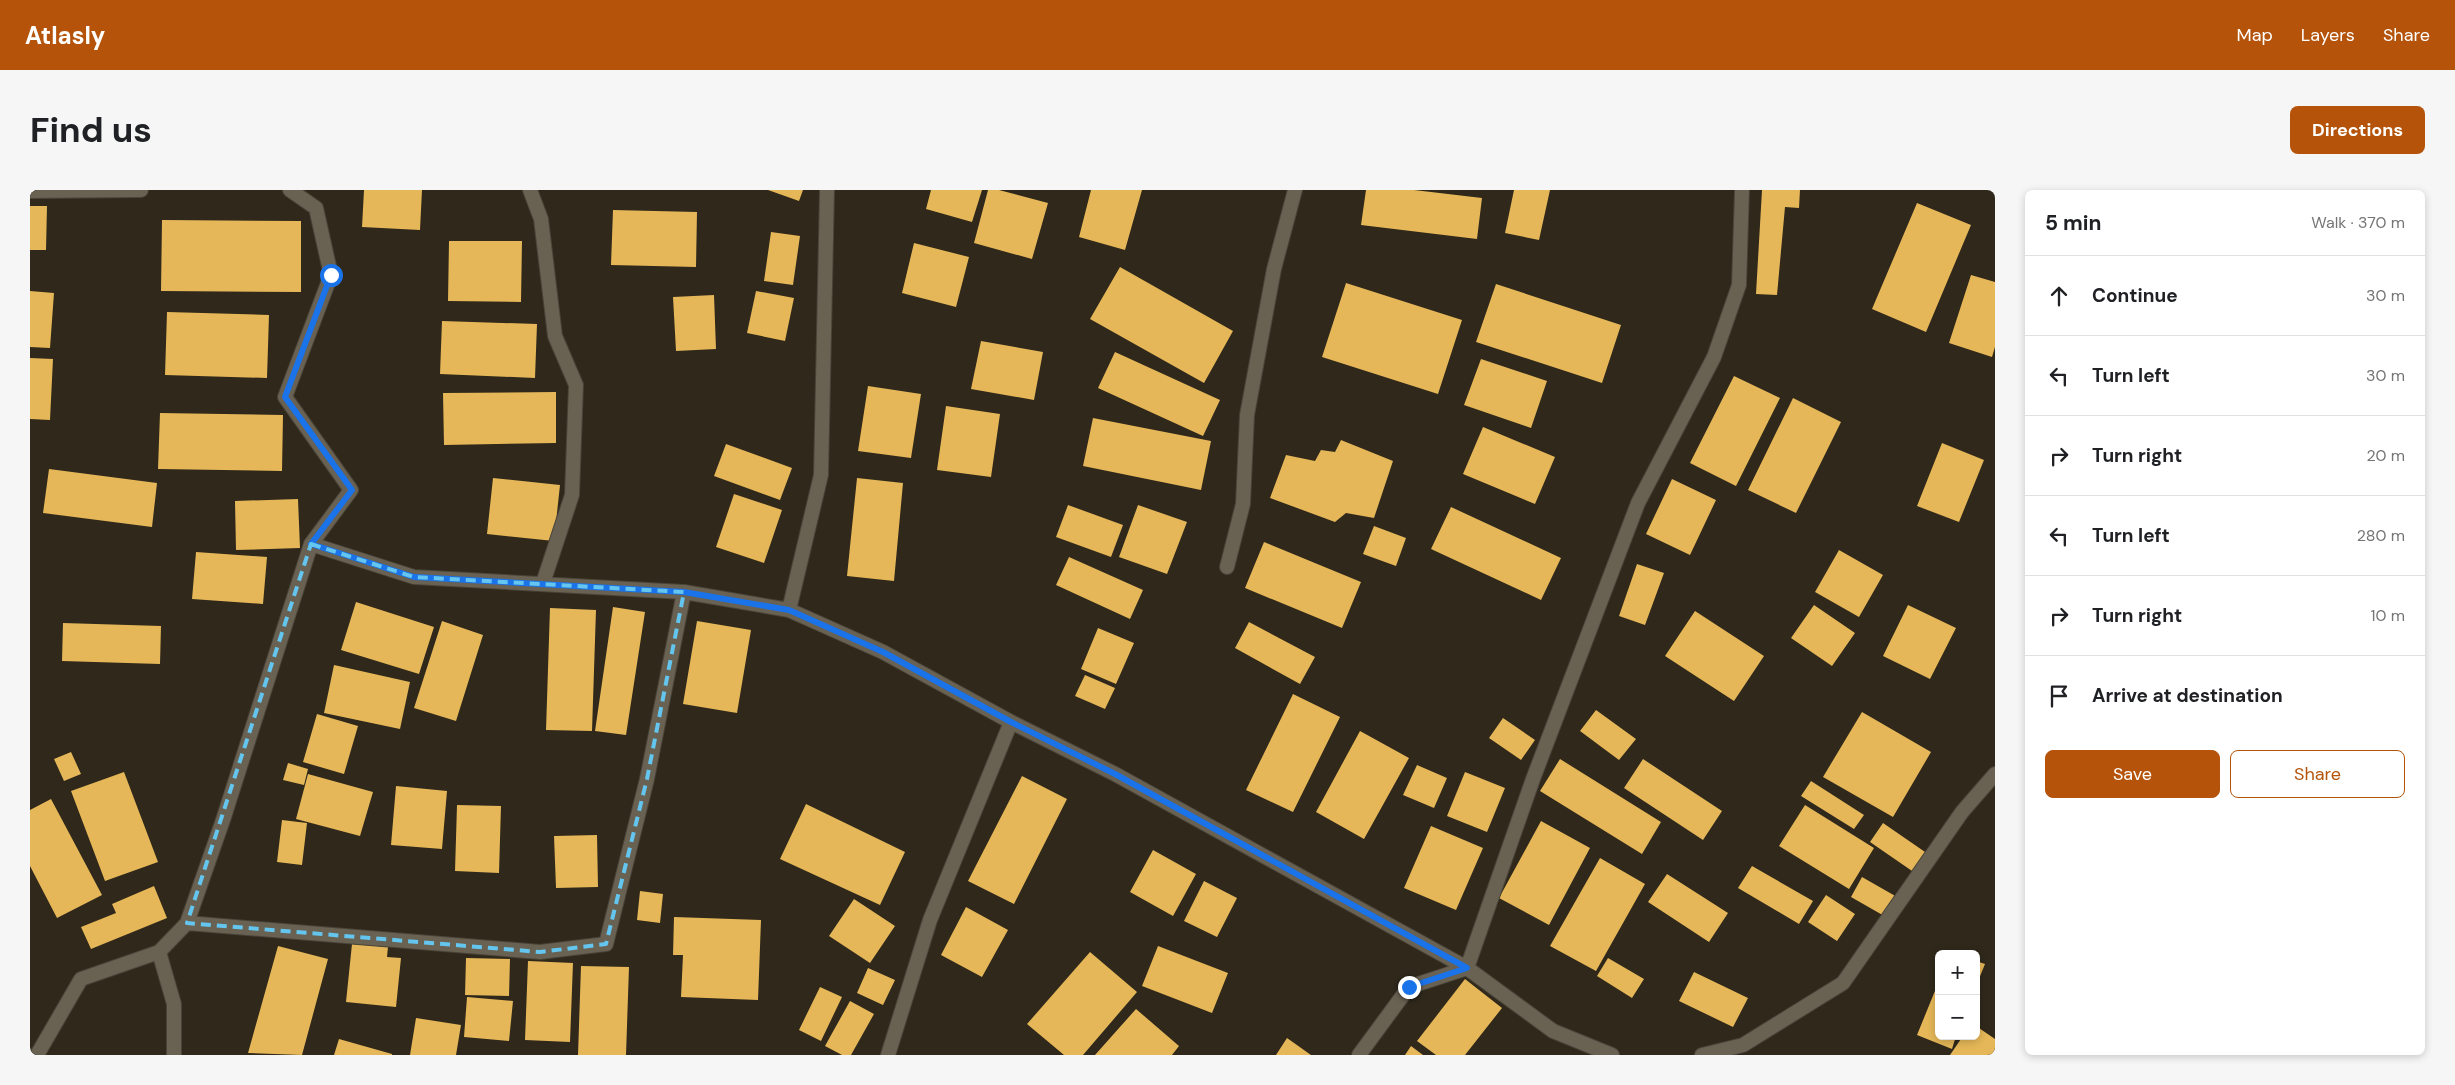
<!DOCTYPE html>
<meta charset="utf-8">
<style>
:root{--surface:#fff;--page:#f6f6f6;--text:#202124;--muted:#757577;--line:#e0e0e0;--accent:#b45309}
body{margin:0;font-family:"DM Sans",sans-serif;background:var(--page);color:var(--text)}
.controls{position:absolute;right:15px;bottom:15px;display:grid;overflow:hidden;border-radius:8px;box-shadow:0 2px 8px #0003}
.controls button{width:45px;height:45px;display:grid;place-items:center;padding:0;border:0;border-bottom:1px solid var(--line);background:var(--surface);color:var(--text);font:25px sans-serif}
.stop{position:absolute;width:15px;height:15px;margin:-11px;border:4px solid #1a73e8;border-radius:50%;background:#fff}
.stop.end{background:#1a73e8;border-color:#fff;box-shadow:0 1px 5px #0008}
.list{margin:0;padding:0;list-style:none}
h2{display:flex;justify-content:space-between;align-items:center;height:65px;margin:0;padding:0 20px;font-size:21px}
h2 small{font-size:16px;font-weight:400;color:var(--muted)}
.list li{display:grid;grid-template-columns:32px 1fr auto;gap:15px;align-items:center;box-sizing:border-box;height:80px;padding:0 20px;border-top:1px solid var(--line)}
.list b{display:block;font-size:19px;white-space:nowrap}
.list em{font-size:16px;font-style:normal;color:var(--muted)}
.actions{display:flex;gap:10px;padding:15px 20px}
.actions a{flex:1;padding:11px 0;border:1px solid var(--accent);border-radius:8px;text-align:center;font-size:18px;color:var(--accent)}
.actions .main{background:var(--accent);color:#fff}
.icon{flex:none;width:28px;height:28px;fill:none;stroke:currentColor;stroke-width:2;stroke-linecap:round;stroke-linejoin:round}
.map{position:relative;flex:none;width:1965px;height:865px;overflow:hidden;border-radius:8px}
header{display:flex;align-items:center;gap:30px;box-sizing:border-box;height:70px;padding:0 25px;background:var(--accent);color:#fff}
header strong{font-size:24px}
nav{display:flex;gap:28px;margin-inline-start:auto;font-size:18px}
.intro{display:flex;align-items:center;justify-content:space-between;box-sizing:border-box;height:120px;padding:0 30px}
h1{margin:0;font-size:35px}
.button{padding:12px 22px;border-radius:8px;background:var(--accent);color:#fff;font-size:18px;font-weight:700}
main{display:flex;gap:30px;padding:0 30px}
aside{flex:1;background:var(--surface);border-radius:8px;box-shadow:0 2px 8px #0003}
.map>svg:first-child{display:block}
.building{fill:#e5b758}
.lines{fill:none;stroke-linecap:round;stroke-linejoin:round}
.minor-casing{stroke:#494338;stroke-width:16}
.minor{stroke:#696152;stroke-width:14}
.route{stroke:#1a73e8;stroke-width:6}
.marked{fill:none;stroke:#64c5ee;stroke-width:4;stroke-dasharray:10 6;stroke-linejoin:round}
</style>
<header>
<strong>Atlasly</strong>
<nav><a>Map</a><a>Layers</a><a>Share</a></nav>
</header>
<div class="intro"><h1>Find us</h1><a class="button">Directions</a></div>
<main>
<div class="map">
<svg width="1965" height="865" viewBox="0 0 1965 865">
<rect width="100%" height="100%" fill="#2f281b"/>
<path class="building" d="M334 0H392L390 40 332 37Z
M738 0H773L769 11Z
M901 0H952L942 32 896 19Z
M958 0H969L1018 13 1002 69 944 53Z
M1061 0H1112L1095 60 1049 47Z
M1336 0H1384L1452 8 1447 49 1331 35Z
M1484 0H1520L1509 50 1475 43Z
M1732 0H1770L1769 18 1755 17 1747 105 1726 104Z
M1887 13 1941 35 1896 142 1842 119Z
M0 16H17L16 60H0Z
M583 20 667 22 666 77 581 75Z
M132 30 271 31V102L131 101Z
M741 42 770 46 763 95 734 91Z
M419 51H492L491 112 418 111Z
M884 53 939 67 926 117 872 103Z
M1090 77 1203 141 1174 193 1060 129Z
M1941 85 1965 92V157L1962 167 1919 153Z
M1316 93 1432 130 1408 204 1292 167Z
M1466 94 1591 135 1572 193 1446 152Z
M0 101 24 103 20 158 0 157Z
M726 101 764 108 755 151 717 143Z
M684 105 686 159 646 161 643 107Z
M137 122 239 125 237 188 135 185Z
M412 131 507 134 505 188 410 184Z
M951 151 1013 162 1004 210 941 199Z
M1085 162 1190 210 1173 246 1068 198Z
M0 168 23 169 20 230 0 229Z
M1451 169 1517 191 1501 238 1434 215Z
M1704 186 1750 208 1706 296 1660 273Z
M838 196 891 204 881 268 828 261Z
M526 202V253L414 255 413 203Z
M1763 208 1811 232 1766 323 1718 300Z
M916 216 970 224 961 287 907 280Z
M130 223 253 225 252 281 128 279Z
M1063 228 1181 251 1171 300 1053 276Z
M1453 237 1525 267 1505 314 1433 284Z
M1311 250 1363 271 1344 328 1316 323 1305 332 1240 308 1256 265 1285 271 1291 260 1305 262Z
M1912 253 1954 270 1929 332 1887 316Z
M696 254 762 278 750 310 684 286Z
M19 279 127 293 122 337 13 323Z
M463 288 530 295 524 351 457 344Z
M827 288 873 293 864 391 817 386Z
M1642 289 1686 310 1660 365 1616 344Z
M704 304 752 320 734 373 686 357Z
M268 309 270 358 206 360 205 311Z
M1038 315 1093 335 1081 367 1026 347Z
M1108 315 1157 332 1137 384 1089 367Z
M1421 317 1531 368 1511 410 1401 359Z
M1344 336 1376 348 1366 376 1333 364Z
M1234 352 1331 392 1312 438 1215 398Z
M1809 360 1853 385 1829 427 1785 402Z
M166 362 237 367 233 414 162 409Z
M1039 367 1113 400 1100 429 1026 395Z
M1607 374 1634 383 1615 435 1589 426Z
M326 412 404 437 389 484 311 460Z
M1784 415 1825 443 1802 476 1761 448Z
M1878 415 1926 438 1900 489 1853 466Z
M583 417 615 422 596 545 565 541Z
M520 418 566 420 562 541 516 540Z
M1665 421 1734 466 1704 511 1635 466Z
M412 431 453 445 426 531 384 518Z
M667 431 721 440 707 523 653 514Z
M1219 432 1285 467 1270 494 1205 458Z
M33 433 131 436 130 474 32 471Z
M1068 438 1104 453 1086 494 1051 479Z
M304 475 380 492 370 539 294 523Z
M1055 485 1085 498 1075 519 1045 506Z
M1263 504 1310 527 1263 622 1216 600Z
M1566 520 1606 549 1589 570 1550 541Z
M1832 522 1901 562 1863 627 1793 587Z
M287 524 328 536 314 584 273 572Z
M1473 528 1505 550 1491 570 1459 548Z
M1330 541 1379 568 1334 649 1286 622Z
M41 562 51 584 34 591 24 569Z
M1530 569 1631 632 1612 664 1510 601Z
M1613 569 1692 621 1673 650 1594 598Z
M258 573 278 579 274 595 253 590Z
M1387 575 1417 588 1404 618 1373 605Z
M94 582 128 672 75 691 41 601Z
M1435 582 1475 598 1457 642 1417 626Z
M278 584 343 602 330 646 266 629Z
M992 586 1037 609 984 714 938 691Z
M1781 591 1834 625 1824 639 1771 606Z
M366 596 417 601 412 659 361 655Z
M21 609 72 705 27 728 0 676V620Z
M776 614 875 662 850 715 750 669Z
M427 615 471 616 469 683 425 681Z
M1775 615 1844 658 1819 699 1749 656Z
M252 630 277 633 272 675 247 672Z
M1511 631 1560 658 1519 735 1469 708Z
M1853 633 1898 664 1885 683 1840 652Z
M1401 636 1453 658 1426 720 1374 698Z
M567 645 568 697 526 698 524 646Z
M1123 660 1166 684 1143 726 1100 702Z
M1570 668 1615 694 1566 781 1520 756Z
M1722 676 1783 711 1769 734 1708 698Z
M1637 684 1698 723 1679 752 1618 712Z
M1832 687 1867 707 1856 727 1821 707Z
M1174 691 1207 708 1187 747 1154 731Z
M124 696 137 728 61 759 51 737 86 723 82 714Z
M610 701 633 704 630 733 607 730Z
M1796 705 1825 724 1807 751 1778 732Z
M824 709 865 736 840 773 799 746Z
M936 717 978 740 952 787 911 765Z
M644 727 731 730 728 810 651 807 653 765H643Z
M322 754 358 757 357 767 371 768 366 817 316 812Z
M248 756 298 769 272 865 218 863Z
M1128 756 1198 783 1182 823 1112 796Z
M1060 762 1107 802 1053 865H1034L997 834Z
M436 768 480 769 479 806 435 805Z
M1578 768 1614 789 1602 808 1567 786Z
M498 771 543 773 540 852 495 850Z
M1946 771 1955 774 1946 796Z
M551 776 599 777 596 865H548Z
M838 778 865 790 853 815 827 803Z
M1664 782 1718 808 1703 837 1649 811Z
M1435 789 1472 818 1435 865H1406L1387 851Z
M1909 791V846H1926L1922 859 1887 845Z
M790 797 812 807 791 851 769 840Z
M437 807 483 811 479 851 434 847Z
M820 811 844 824 821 865H812L795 856Z
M1106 819 1149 856 1142 865H1065Z
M386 828 431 835 426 865H380Z
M1946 836 1965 849V865H1920L1933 846H1946Z
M1257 848 1281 865H1246Z
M309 849 362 864V865H304Z
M1381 856 1393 865H1375Z"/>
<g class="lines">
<defs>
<path id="minor" d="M500 0 511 29 525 146 546 195 542 305 513 393
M0 1 111 0
M281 354 384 387 654 402 759 420 853 462 981 532 1085 584 1437 778 1523 841 1582 865
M1197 377 1213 314 1217 225 1244 79 1265 0
M759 420 791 285 797 0
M157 733 510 762 576 754 617 589 654 402
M129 762 144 814V865
M7 865 51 789 129 762 157 733 193 630 281 354 321 300 255 207 301 85 286 18 260 0
M858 865 900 730 981 532
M1329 865 1379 797 1437 778 1503 589 1608 313 1684 167 1709 95 1712 0
M1672 865 1713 855 1813 793 1932 622 1965 584"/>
</defs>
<use href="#minor" class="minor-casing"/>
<use href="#minor" class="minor"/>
</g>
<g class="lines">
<path class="route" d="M301 85 255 207 322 300 281 354 384 387 654 402 759 420 853 462 981 532 1085 584 1437 778 1379 797"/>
</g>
<path class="marked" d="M281 354 384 387 654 402 617 589 576 754 510 762 157 733Z"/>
</svg>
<div class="controls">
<button>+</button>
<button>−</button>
</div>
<div class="stop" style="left:301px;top:85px"></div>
<div class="stop end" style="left:1379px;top:797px"></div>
</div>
<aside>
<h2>5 min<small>Walk · 370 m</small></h2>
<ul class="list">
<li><svg class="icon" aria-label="ahead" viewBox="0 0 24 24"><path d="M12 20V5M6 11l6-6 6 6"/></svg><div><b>Continue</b></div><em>30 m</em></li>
<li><svg class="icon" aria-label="left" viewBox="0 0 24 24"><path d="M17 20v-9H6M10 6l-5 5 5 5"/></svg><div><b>Turn left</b></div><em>30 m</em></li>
<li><svg class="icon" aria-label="right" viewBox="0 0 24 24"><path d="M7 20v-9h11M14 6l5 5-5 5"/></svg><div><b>Turn right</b></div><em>20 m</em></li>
<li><svg class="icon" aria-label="left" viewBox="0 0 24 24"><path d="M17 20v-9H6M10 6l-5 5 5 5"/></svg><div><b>Turn left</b></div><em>280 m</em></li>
<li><svg class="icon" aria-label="right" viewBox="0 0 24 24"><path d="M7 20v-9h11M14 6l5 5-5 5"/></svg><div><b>Turn right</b></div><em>10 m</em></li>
<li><svg class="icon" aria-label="arrive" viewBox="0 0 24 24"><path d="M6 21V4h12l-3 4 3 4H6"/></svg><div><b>Arrive at destination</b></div></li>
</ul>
<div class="actions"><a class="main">Save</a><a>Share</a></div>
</aside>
</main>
